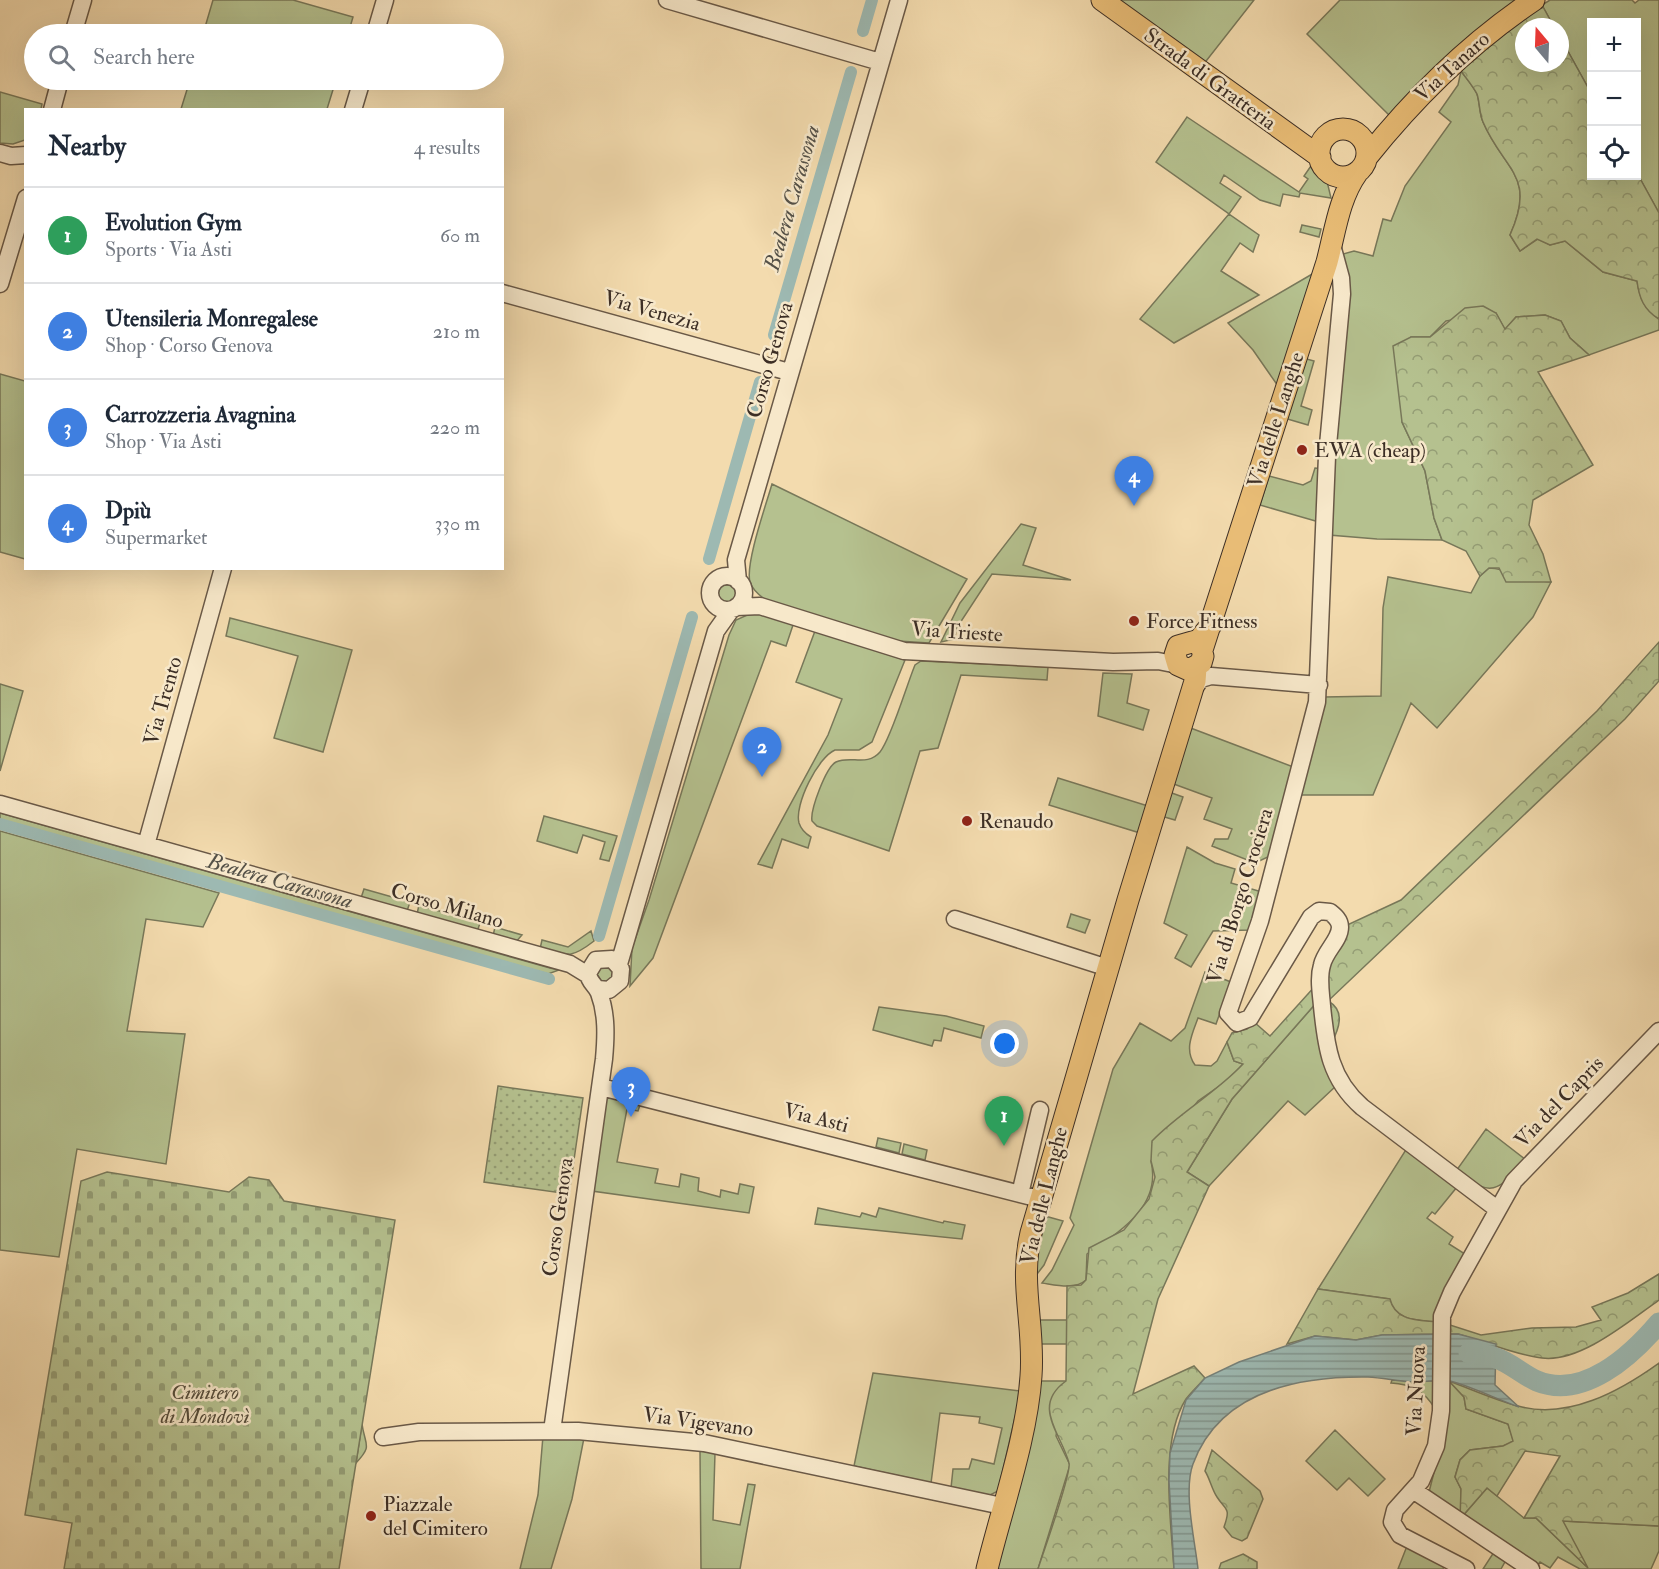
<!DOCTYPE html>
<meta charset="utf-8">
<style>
:root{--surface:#fff;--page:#f6f6f7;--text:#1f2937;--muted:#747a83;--line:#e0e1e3;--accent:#7c3aed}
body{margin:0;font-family:"IM FELL Double Pica",serif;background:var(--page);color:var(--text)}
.controls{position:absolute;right:18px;top:18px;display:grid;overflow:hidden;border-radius:0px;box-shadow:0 6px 24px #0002}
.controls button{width:54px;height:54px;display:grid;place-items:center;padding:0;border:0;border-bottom:2px solid var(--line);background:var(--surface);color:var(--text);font:30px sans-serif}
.compass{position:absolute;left:1515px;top:18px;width:54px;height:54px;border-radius:50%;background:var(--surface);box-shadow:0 6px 24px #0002;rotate:341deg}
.you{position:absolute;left:1005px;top:1044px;width:21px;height:21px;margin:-15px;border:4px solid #fff;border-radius:50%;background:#1a73e8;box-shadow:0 0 0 9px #1a73e833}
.badge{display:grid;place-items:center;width:39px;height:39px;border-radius:50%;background:var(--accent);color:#fff;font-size:20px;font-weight:700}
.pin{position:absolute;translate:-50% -50px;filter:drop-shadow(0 2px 3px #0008)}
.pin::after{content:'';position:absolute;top:32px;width:21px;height:18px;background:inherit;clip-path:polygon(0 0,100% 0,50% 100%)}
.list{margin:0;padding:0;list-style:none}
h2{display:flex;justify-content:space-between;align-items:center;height:78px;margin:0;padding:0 24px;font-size:26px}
h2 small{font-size:20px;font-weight:400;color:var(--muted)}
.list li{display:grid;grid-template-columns:39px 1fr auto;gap:18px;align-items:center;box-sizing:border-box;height:96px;padding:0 24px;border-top:2px solid var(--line)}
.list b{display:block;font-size:22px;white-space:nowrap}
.list p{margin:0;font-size:20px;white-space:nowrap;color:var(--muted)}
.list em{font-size:20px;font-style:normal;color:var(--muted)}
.icon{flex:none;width:33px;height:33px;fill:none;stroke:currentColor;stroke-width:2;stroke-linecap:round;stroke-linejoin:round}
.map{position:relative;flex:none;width:1659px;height:1569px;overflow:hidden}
.search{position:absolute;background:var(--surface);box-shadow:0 6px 24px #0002;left:24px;top:24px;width:480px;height:66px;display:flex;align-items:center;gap:15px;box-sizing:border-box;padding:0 21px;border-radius:33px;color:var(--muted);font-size:22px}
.panel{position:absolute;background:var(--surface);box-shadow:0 6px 24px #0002;left:24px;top:108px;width:480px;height:462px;border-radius:0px}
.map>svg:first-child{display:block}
.green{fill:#b5c18f;stroke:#78785a;stroke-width:1.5}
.forest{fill:url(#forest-crowns);stroke:#78785a;stroke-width:1.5}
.cemetery{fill:url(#cemetery-stones);stroke:#78785a;stroke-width:1.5}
.park{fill:url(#park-dots);stroke:#78785a;stroke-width:1.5}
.water{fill:url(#water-rules);stroke:#76817a;stroke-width:1.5}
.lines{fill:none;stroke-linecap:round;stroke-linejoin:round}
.canal{stroke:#9db9b2;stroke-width:12}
.river{stroke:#9db9b2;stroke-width:21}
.minor-casing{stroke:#6a5947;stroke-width:19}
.major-casing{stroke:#3c2e25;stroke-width:23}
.minor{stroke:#f7e8ca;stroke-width:16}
.major{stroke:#eabe77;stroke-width:21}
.poi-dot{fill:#8f2418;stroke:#f7e8ca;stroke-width:2}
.labels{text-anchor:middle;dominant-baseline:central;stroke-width:5;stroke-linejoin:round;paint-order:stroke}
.street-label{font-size:21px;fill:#3c2e25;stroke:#f7e8ca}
.poi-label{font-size:21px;fill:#3c2e25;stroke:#f7e8ca;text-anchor:start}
.park-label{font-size:21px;font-style:italic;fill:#544b3a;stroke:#f7e8ca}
.water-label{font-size:22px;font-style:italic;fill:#545148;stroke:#f7e8ca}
</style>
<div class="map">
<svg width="1659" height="1569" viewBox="0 0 1659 1569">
<defs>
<pattern id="forest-crowns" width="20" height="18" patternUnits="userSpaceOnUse" patternTransform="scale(1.5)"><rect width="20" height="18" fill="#b5c18f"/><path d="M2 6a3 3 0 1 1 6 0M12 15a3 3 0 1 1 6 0" fill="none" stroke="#949d75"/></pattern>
<pattern id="cemetery-stones" width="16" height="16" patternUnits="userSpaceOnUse" patternTransform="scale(1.5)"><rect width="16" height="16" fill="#b5c18f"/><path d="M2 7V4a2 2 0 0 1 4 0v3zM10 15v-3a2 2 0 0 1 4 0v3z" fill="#949d75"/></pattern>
<pattern id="park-dots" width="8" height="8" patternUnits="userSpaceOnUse" patternTransform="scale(1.5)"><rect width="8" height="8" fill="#b5c18f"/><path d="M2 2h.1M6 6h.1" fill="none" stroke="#949d75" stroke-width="1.8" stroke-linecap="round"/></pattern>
<pattern id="water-rules" width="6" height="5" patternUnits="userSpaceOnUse" patternTransform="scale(1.5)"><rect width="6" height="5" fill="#9db9b2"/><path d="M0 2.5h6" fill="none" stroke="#819791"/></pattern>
</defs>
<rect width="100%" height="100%" fill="#f3dbae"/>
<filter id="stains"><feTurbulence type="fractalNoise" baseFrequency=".00333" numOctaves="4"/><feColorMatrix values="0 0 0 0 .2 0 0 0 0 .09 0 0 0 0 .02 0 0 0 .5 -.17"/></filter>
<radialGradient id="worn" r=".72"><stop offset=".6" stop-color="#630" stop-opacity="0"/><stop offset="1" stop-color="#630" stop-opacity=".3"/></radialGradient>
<path class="green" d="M213 0H293L353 17 348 34H203Z
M1113 0H1254L1203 65Z
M1340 0H1522L1389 115 1307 34Z
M1550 0H1632L1635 3 1639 0H1659V213L1637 173 1636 22H1592L1591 93 1560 37V27H1554L1542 5Z
M1461 71C1466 78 1473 86 1477 94 1480 103 1479 113 1483 122 1504 171 1537 175 1510 235L1520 251 1538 239 1550 245 1565 241 1603 272 1637 281C1640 298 1644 310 1659 319V330L1589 355 1570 338 1561 321 1545 315 1516 317 1505 330 1496 313 1446 321 1430 337H1411L1402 422 1425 471 1434 518 1442 540 1377 539 1329 535 1343 254 1354 251 1373 256 1383 219 1391 221 1405 186 1451 122 1439 112 1458 85Z
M190 80H336L327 109H181Z
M0 92 42 104 41 109 26 110 25 140 13 144 0 143Z
M1187 117 1299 192 1308 179 1304 176 1313 163 1326 177 1331 198 1300 193 1299 197 1283 194 1280 206 1260 200 1224 175 1220 183 1241 197 1229 214 1259 235 1253 252 1240 243 1221 271 1259 295 1174 343 1140 319 1229 214 1156 162Z
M1302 225 1321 229 1319 237 1300 232Z
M1314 273 1278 386 1253 350 1228 323Z
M1303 358 1314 361 1301 406 1312 410 1308 425 1284 418Z
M0 374 25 381V559L0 552Z
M1315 468 1322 469 1319 522 1260 505 1269 476 1303 485 1311 481Z
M772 484 967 579 929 643 898 641 769 602C761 597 753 591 750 582 745 564 766 505 772 484Z
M1021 524 1036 528 1023 565 1071 580 992 574 956 629 955 639 941 642 960 603Z
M1489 568C1511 569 1529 581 1551 582L1533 617 1437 728 1411 703 1373 795H1301L1324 697 1381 696 1383 608 1388 577 1471 593 1480 576Z
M718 594a9 9 0 1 1 18 0a9 9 0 1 1-18 0Z
M754 612 794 622 786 646 771 641 653 958 630 986 632 948 649 900 729 635 736 620Z
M230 618 352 650 323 752 274 738 298 656 226 636Z
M815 631 905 660 872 742 859 750H835C818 757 794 805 799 823 801 829 806 834 811 837L808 848 782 839 772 868 758 864 828 735 842 699 796 682Z
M921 661 1048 667 1047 680 961 675 938 748 920 751 889 851 817 826 812 821C810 810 826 767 836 762 851 755 867 767 880 752 891 739 907 684 915 665Z
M1103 673 1132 674 1127 703 1149 710 1143 730 1098 716Z
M0 684 23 691 0 771Z
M1188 727 1296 768 1270 856 1255 863 1212 846 1215 839H1228L1232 829 1204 819 1212 798 1171 783Z
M1058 778 1148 806 1140 833 1049 805Z
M1169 792 1183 797 1175 820 1161 816Z
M0 813 550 968 559 970 548 974 0 821Z
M544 816 617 836 609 861 600 859 605 842 583 835 577 853 537 841Z
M0 831 219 893 203 927 146 919 127 1031 185 1034 166 1164 77 1149 59 1257 0 1250Z
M1187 847 1215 863 1235 869 1231 883 1262 892 1250 930 1213 931 1191 967 1175 958 1187 935 1164 923Z
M364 889 410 902 407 911 361 898Z
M419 905 480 923 477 932 417 914Z
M1071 914 1090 920 1085 933 1067 927Z
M495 927 522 935 515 943 493 936Z
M591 931 594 941C571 959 567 956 540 949L542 940 568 947Z
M609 966 614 973 609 982H602L597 975 599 967Z
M1205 972 1231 982 1216 1024 1198 1018C1192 1034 1184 1050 1195 1065L1211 1066 1217 1061 1227 1042 1234 1061 1243 1064 1228 1080 1198 1101 1151 1161C1162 1207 1119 1232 1087 1254L1086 1280C1075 1290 1056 1285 1042 1283L1052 1270 1074 1225 1070 1218 1113 1069 1140 1023 1171 1041 1185 1028Z
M1317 1002 1337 1085 1305 1115 1288 1101 1209 1186 1187 1172 1232 1099Z
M879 1007 946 1016 984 1026 981 1038 944 1028 941 1041 934 1040 932 1046 873 1030Z
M605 1096 640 1105 638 1111 627 1109 617 1162 658 1169 655 1183 679 1187 681 1174 699 1178 698 1191 720 1197 721 1190 738 1194 740 1184 754 1187 749 1213 592 1191Z
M1486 1129 1526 1160C1498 1191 1492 1199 1456 1171Z
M878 1138 901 1143 899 1153 876 1147Z
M904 1144 927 1150 925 1160 902 1154Z
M1407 1148 1457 1187 1435 1214 1432 1212 1427 1218 1453 1237 1449 1244 1465 1254 1436 1322C1417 1320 1395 1321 1389 1299L1318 1289Z
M818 1208 860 1217 862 1213 876 1217 879 1208 943 1223 944 1221 965 1225 962 1239 815 1224Z
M1045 1216 1063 1221 1044 1265 1034 1278Z
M1038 1320H1067V1344H1040Z
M873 1373 1021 1391 998 1491 988 1496 951 1488 953 1469H969L972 1459 994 1464 1002 1428 979 1423 980 1417 940 1413 931 1483 854 1466Z
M1392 1380 1437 1381 1435 1409C1425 1391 1411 1384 1391 1383Z
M1041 1381H1066L1056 1436 1070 1465 1038 1569H995L1037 1408Z
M1449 1381 1464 1397 1466 1409 1508 1424 1514 1442 1503 1446 1470 1450 1460 1460 1455 1477 1461 1489V1518L1487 1488 1524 1518H1536L1586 1566 1562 1521 1659 1526V1551L1651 1569H1580L1558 1557 1550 1568 1540 1562 1536 1567 1428 1496 1444 1433Z
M362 1424C365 1446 373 1445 356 1463Z
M1335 1430 1385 1479 1368 1496 1349 1478 1337 1490 1306 1461Z
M543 1436 584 1438 572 1499 551 1569H520L538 1495Z
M700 1451 715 1453 713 1520 740 1525 748 1484 755 1485 740 1569H701Z
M1407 1546 1445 1564 1443 1569H1398Z
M1494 1552 1506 1560 1501 1569H1483Z"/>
<path class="forest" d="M1542 5 1554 27H1524V63H1560V37L1591 93 1592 176H1636L1637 173 1659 213V319C1644 310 1639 298 1637 281L1603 272 1565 241 1550 245 1537 239 1520 251 1510 235C1537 175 1504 171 1483 122 1479 113 1480 103 1477 94 1473 86 1466 78 1461 71L1497 37Z
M1483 306 1496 313 1505 329 1516 317 1545 315 1561 321 1570 338 1589 355 1538 372 1593 465 1533 500 1529 525 1543 554 1551 582H1506L1499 568H1489L1480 576 1466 551 1442 540 1434 518 1425 471 1402 422 1393 346 1411 337H1430L1465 308Z
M1659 642V681L1625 719 1328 1001C1346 1011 1339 1029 1331 1044L1327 974 1345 926 1401 900 1597 711Z
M1316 985 1317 1002 1232 1099 1187 1172 1209 1186 1158 1299 1133 1394 1194 1366 1205 1378C1199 1385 1191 1392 1186 1399 1159 1441 1171 1521 1174 1569H1038C1043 1553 1072 1473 1069 1463 1061 1433 1031 1406 1066 1381L1067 1286 1081 1285 1086 1280 1089 1248 1124 1230 1149 1199 1155 1177 1151 1161 1152 1141C1180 1112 1216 1093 1243 1064L1234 1061 1227 1042 1232 1033 1247 1029 1254 1022 1270 1036Z
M1659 1274V1300C1629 1321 1580 1363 1542 1358 1519 1356 1482 1341 1458 1334H1447V1324L1481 1335 1532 1328 1576 1327 1601 1320 1592 1307 1628 1293Z
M1318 1289 1390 1299C1395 1321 1418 1320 1436 1322V1334L1382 1335 1356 1340 1315 1336 1287 1344Z
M1659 1363V1526L1563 1521 1588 1568 1536 1518H1524L1560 1456 1525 1451 1497 1496 1487 1488 1460 1519 1461 1489 1455 1477 1460 1460 1470 1450 1503 1446 1513 1441 1508 1424 1466 1409 1464 1397 1449 1381C1471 1389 1495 1400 1518 1406 1568 1420 1620 1391 1659 1363Z
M1212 1450 1260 1491 1263 1499 1247 1538 1242 1541 1232 1537 1224 1527C1231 1507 1226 1511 1217 1497 1212 1490 1210 1479 1205 1471Z
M1243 1554 1257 1562V1569H1219L1221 1563Z"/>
<path class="cemetery" d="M107 1172 229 1192 249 1177 269 1180 284 1201 395 1220 339 1569H64L72 1523 25 1515 81 1181Z"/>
<path class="park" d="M498 1086 583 1098 569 1194 484 1182Z"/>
<path class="water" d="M1458 1334 1496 1344 1495 1385 1519 1407C1496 1399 1473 1387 1450 1381 1438 1379 1425 1382 1413 1382 1398 1381 1383 1378 1368 1377 1297 1376 1220 1391 1193 1464 1183 1491 1195 1541 1198 1569H1174L1169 1481 1170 1453 1186 1400 1205 1378 1239 1362 1315 1336 1356 1340 1382 1335Z"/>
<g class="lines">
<path class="canal" d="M863 31 872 0
M774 335 851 72
M709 559 760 382
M0 824 549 979
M599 936 692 617"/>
<path class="river" d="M1469 1353C1477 1354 1488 1354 1496 1358 1511 1363 1523 1375 1537 1381 1583 1400 1631 1356 1659 1323"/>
<defs>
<path id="minor" d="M667 0 880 62
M73 34 83 0
M375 34 385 0
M52 110 60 80
M353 110 362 80
M0 153 11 156 26 155
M1332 245 1341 278 1342 294 1327 456 1317 702 1260 921 1228 1013 1237 1023 1250 1018 1311 917 1319 911 1330 912C1335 916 1340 920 1340 927 1340 940 1325 951 1322 965 1318 978 1321 993 1322 1006 1326 1047 1330 1079 1362 1107L1497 1209
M0 284 26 198
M502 293 789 372
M710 593a17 17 0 1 1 34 0a17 17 0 1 1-34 0Z
M738 581 736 560 899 0
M736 607 760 606 904 651 1113 662 1158 661 1178 665
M1193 690 1201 679 1211 676 1319 685
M0 804 570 964 588 975
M146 845 223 568
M955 919 1108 968
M619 964 716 631 731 610
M601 1087 1040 1199
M1020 1194 1040 1110
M552 1431 604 1059C606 1037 607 1014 599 993 596 985 589 983 588 973L596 960 612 959 621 969 620 981 609 990 598 989
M383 1437 419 1432 578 1431 704 1443 1002 1506
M1413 1490 1531 1569
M1466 1569 1400 1535 1392 1522 1395 1510 1421 1481 1436 1446 1441 1411 1442 1316 1452 1292 1514 1181 1659 1031"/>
<path id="major" d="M1102 0 1320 157
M1319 153a24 24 0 1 1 48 0a24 24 0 1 1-48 0Z
M1367 157C1415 97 1470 43 1534 0
M1202 650 1327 262C1335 232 1339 198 1357 173
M1203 656 1201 663 1189 670 1178 665 1175 655 1178 646 1199 640 1211 625
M987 1569C1002 1508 1027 1437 1031 1376 1035 1326 1019 1284 1031 1233L1128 900 1195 681 1196 668"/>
</defs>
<use href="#minor" class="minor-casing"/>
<use href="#major" class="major-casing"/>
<use href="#minor" class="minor"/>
<use href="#major" class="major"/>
</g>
<g class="poi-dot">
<circle cx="1302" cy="450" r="6"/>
<circle cx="1134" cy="621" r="6"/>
<circle cx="967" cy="821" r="6"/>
<circle cx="371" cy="1516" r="6"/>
</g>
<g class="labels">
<g class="street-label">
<text transform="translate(1452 67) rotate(-42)">Via Tanaro</text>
<text transform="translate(1210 79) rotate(36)">Strada di Gratteria</text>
<text transform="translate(652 311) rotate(16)">Via Venezia</text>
<text transform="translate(770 360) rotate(-74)">Corso Genova</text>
<text transform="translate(1276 420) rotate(-72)">Via delle Langhe</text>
<text transform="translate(957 632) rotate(4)">Via Trieste</text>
<text transform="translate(163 701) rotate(-74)">Via Trento</text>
<text transform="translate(1240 896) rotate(-73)">Via di Borgo Crociera</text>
<text transform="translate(447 906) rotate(16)">Corso Milano</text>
<text transform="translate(1559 1102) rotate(-46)">Via del Capris</text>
<text transform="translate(816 1118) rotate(14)">Via Asti</text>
<text transform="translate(1044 1196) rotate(-76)">Via delle Langhe</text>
<text transform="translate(558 1217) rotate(-82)">Corso Genova</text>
<text transform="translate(1416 1391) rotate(-87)">Via Nuova</text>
<text transform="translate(698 1422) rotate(8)">Via Vigevano</text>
</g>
<g class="poi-label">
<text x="1314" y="450">EWA (cheap)</text>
<text x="1146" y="621">Force Fitness</text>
<text x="979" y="821">Renaudo</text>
<text x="383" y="1504">Piazzale<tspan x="383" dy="24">del Cimitero</tspan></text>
</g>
<g class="park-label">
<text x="205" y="1392">Cimitero<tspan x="205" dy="24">di Mondovì</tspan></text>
</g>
<g class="water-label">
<text transform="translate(792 198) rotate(-74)">Bealera Carassona</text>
<text transform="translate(280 881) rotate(16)">Bealera Carassona</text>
</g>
</g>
<rect width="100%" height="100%" filter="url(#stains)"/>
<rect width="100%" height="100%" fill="url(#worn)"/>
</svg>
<div class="controls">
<button>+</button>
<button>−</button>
<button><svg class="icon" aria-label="locate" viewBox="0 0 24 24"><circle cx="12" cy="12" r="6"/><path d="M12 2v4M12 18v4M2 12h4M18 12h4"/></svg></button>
</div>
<svg class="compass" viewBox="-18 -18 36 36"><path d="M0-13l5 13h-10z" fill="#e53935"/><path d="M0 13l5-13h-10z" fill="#747a83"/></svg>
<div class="you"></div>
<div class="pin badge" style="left:1004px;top:1146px;background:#2e9e5b">1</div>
<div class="pin badge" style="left:762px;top:777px;background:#3f7fe0">2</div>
<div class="pin badge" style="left:631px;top:1117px;background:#3f7fe0">3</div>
<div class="pin badge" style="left:1134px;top:506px;background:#3f7fe0">4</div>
<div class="search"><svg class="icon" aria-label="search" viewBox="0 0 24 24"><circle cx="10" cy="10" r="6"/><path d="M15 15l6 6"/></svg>Search here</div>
<section class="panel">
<h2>Nearby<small>4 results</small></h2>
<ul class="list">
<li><span class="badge" style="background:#2e9e5b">1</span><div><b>Evolution Gym</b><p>Sports · Via Asti</p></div><em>60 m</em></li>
<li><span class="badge" style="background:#3f7fe0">2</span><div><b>Utensileria Monregalese</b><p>Shop · Corso Genova</p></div><em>210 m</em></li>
<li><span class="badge" style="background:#3f7fe0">3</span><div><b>Carrozzeria Avagnina</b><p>Shop · Via Asti</p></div><em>220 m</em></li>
<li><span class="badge" style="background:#3f7fe0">4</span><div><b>Dpiù</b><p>Supermarket</p></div><em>330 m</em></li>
</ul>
</section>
</div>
